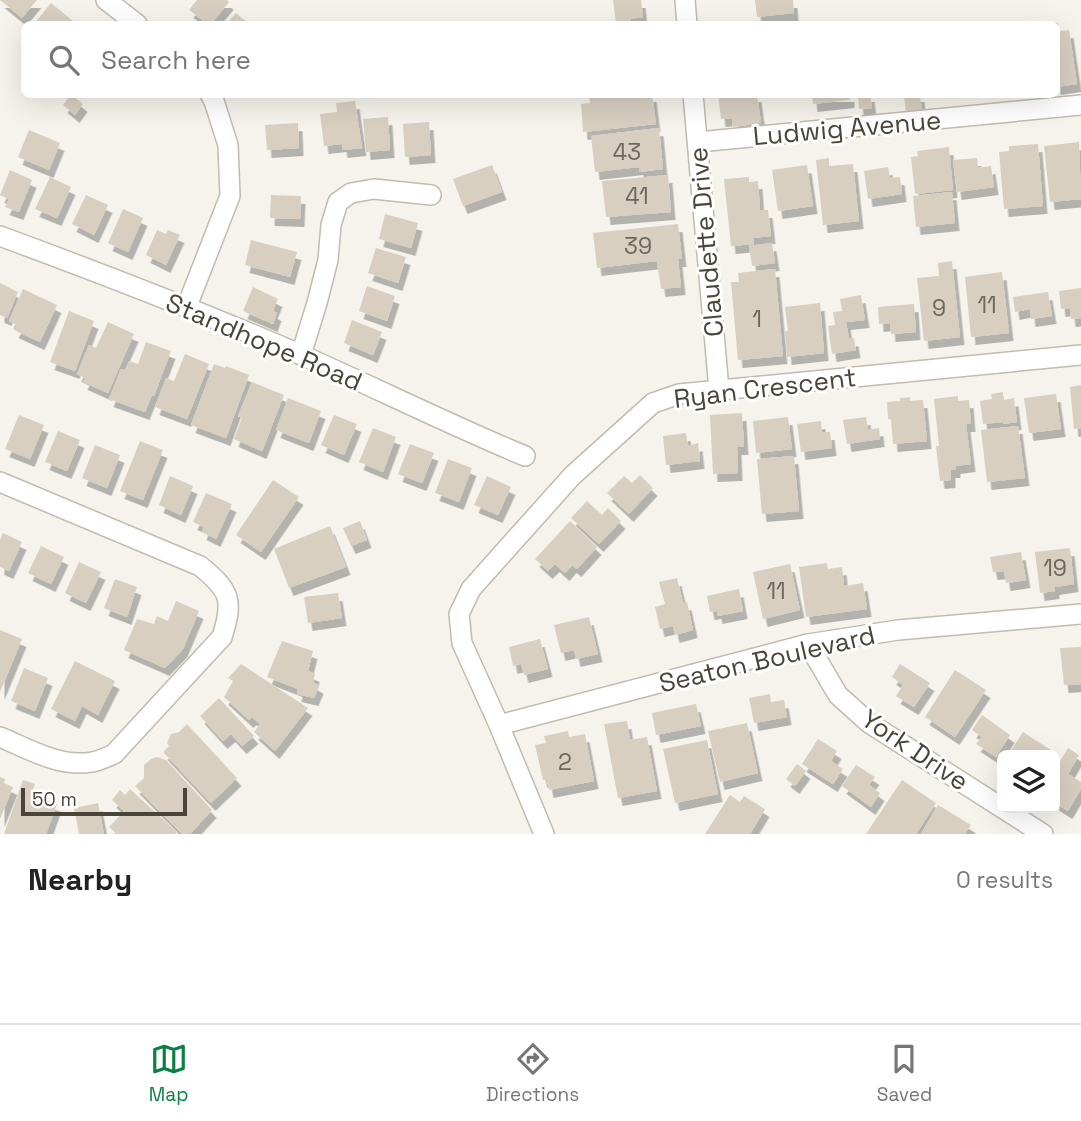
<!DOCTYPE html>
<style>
:root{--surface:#fff;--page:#f2f2f2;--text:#222;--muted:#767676;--line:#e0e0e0;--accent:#0b8043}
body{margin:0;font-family:"Space Grotesk",sans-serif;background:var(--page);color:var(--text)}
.controls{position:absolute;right:21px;bottom:21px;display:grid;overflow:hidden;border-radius:10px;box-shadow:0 7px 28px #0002}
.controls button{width:63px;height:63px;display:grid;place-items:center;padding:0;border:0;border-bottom:2px solid var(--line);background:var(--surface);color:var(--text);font:35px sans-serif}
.scale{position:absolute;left:21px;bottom:18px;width:166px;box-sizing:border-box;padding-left:7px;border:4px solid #4b4439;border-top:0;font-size:19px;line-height:24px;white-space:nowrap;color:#4b4439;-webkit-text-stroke:5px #fff;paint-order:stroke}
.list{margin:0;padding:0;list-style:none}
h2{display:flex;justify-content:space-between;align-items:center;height:91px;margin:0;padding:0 28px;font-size:30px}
h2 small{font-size:23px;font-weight:400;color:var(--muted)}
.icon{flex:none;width:38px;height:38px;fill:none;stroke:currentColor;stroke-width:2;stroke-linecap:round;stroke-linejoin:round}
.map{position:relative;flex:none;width:1081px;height:834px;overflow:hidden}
.search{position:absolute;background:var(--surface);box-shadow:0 7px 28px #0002;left:21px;right:21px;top:21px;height:77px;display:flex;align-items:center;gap:18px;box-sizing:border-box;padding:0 24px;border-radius:10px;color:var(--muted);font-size:26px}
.sheet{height:189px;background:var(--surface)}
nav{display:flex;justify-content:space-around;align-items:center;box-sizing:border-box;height:98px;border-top:2px solid var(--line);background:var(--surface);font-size:19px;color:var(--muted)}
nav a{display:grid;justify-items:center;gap:4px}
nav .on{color:var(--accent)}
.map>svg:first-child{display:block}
.building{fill:#d8cfc1;filter:url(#shadow)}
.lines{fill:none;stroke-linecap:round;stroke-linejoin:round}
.minor-casing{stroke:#c2bbae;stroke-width:22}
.minor{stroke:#fff;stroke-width:19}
.labels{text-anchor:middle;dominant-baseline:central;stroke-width:6;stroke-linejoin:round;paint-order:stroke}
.number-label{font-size:23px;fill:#6e675b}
.street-label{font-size:26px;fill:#4b4439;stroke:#fff}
</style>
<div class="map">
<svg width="1081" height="834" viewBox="0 0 1081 834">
<defs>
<filter id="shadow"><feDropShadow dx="4.5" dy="8" stdDeviation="0" flood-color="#0004"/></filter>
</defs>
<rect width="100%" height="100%" fill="#f6f3ec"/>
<path class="building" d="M0 0H37L22 18Z
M197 0H227L229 2 211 24H208L189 10Z
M613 0H641L643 17 630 19 631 24H616Z
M755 0H793L794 13 757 17Z
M51 3 73 21 70 24H34Z
M236 13 249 24H226Z
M1056 23H1058L1059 31 1069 30 1077 84 1056 87Z
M71 94 83 104 75 115 63 105Z
M589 94H652L656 124 583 132 581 104 590 103Z
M718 94H757L761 123 733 127 732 118 721 119Z
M812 94H850V100L813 104Z
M858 94H870L872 108 859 109Z
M904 94H920L922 113 906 115Z
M355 101 362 148 343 150 342 144 324 146 320 114 337 112 336 103Z
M388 117 390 150 366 152 363 119Z
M429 122 431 155 405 157 403 124Z
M298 123 299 148 267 150 265 125Z
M659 128 663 169 639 172V167L595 172 591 136Z
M29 130 60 143 49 170 18 157Z
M1079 142 1081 199 1050 202 1044 146Z
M1038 144 1043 206 1004 209 999 152 1009 151V146Z
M949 147 953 190 915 194 911 157 918 156 917 151Z
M829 158V166L853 164 859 221 823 225 816 160Z
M977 158 978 168 991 166 994 187 957 192 953 160Z
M492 165 502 192 463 206 453 179Z
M807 165 813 206 778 211 772 170Z
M888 167 890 178 900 177 902 194 868 199 864 171Z
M10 170 32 180 19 212 5 207 9 199 0 195Z
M668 175 671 212 606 217 602 181Z
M50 177 71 187 57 218 35 209Z
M749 177V182L758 181 760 210H768L771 236 754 238V244L731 246 724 179Z
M952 192 955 223 916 227 913 196Z
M86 195 108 205 94 235 72 224Z
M271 195 301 196 300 219 270 218Z
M123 209 143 218 128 252 108 243Z
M385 214 418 223 411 248 379 239Z
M678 224 682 259H678L681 287 661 289 657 261 597 268 593 233Z
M157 230 166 234 168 230 180 235 166 265 146 255Z
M251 240 297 252 290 277 245 265Z
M772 243 775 263 752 266 749 246Z
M376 248 406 257 398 283 368 273Z
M952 261 960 337 924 341 917 278 939 276 938 263Z
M775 269 783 356 738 360 731 282H739L738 273Z
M1002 272 1009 333 971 337 965 277Z
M0 283 18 292 7 318 0 315Z
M367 286 395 296 387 321 359 311Z
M253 287 278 299 273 311 277 313 273 324 243 311Z
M1081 288V318L1071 319 1070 308 1061 309 1059 291Z
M23 289 57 305 40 342 14 330 17 325 9 321Z
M1048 292 1052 316 1031 319 1030 309 1015 312 1013 297Z
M861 295 865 320 846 322 849 339 854 338 856 350 832 354 828 326 835 325 833 312 842 311 840 299Z
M820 303 824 353 787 357 785 331H788L785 307Z
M914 304 916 332 891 334 890 323 879 324 878 307Z
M69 311 94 321 75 371 50 362Z
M352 320 382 332 373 355 344 343Z
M108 322 134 334 108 393 83 382 85 378 77 374 89 345 96 348Z
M146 342 171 351 154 396 152 395 145 412 109 399 121 369 125 370 129 361 138 364Z
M185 354 209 364 187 419 155 407 166 378 174 381Z
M214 364 225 368 226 366 249 375 226 438 191 425Z
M252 382 284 395 262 451 234 439 242 418 238 416Z
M1081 385V428L1074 429 1070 387Z
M1003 392 1004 400 1014 398 1017 422 1003 424V422L983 424 980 401 992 399 991 394Z
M1056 394 1061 429 1029 433 1024 398Z
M958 396V401L969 400 971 424H966L971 464 956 466V470H951V480L940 481 936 446H939L934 399Z
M910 397V401L923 400 927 441 893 444 891 419H888L887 402 900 401V398Z
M288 398 321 411 309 443 276 430Z
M742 413 744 447H737L738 473 713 474 710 415Z
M19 415 44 425 30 459 5 449Z
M334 415 357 424 344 455 321 445Z
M788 417 792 449 756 453 753 421Z
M866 417 868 430 879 428 880 439 847 444 843 420Z
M821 421 822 432H830L832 448 801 452 797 424Z
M1018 426 1025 478 987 482 981 430Z
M373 428 396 437 383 472 359 462Z
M58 431 80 440 67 471 45 462Z
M686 433 688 446 698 443 700 461 666 465 663 436Z
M140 441 163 450 143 500 120 491Z
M410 444 434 453 422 483 398 474Z
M95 445 120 455 107 488 82 478Z
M794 456 799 511 762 514 757 459Z
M448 459 472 468 459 502 435 493Z
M640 475 653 488 629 514 607 493 624 476 632 483Z
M170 476 193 486 181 515 159 505Z
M487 476 511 487 498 515 474 505Z
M273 480 299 497 261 552 236 535Z
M206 493 232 504 216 539 202 532 204 527 193 522Z
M587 501 602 515 608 508 621 521 599 544 571 518Z
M360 521 367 540 351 546 343 528Z
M570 521 597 547 577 569 572 565 565 573 555 564 548 571 535 559Z
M330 526 346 567 289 588 274 549Z
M3 533 22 542 9 571 0 567V540Z
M41 546 64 557 51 584 28 573Z
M1070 548 1074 584 1055 587V591L1040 593 1035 552Z
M1021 552 1026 580 1006 583 1004 571 993 572 990 557Z
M79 562 101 572 86 603 65 593Z
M827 563 828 569 842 567 844 586 863 583 867 609 806 617 799 567Z
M790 564 800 610 763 619 753 572Z
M677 578 683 603 687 602 693 630 675 635 673 626 660 629 655 607 665 604 659 582Z
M115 579 137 587 127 617 104 608Z
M739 589 743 611 718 616 717 611 710 612 707 596Z
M338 593 342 618 308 623 304 597Z
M176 601 199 611 183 649 165 668 124 650 137 619 154 624 157 616 168 621Z
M589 617 598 654 576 659 574 650 561 653 554 625Z
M0 630 22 639 0 692Z
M540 639 548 669 524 675 521 664 513 666 509 647Z
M282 641 313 651 308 671 315 674 313 682 319 686 314 698 297 694 298 689 267 677Z
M1081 647V684L1064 685 1060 648Z
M75 661 115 681 98 715 82 706 75 721 51 709Z
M241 664 308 708 275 751 254 732 260 724 252 717 249 720 224 697 233 681 228 678Z
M900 664 930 683 914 707 896 696 903 685 892 677Z
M24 668 48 678 35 711 11 701Z
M955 670 986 690 955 737 925 717Z
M770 694 771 702 784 700 787 717 754 723 749 698Z
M219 698 254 736 242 746 231 734 223 741 200 716Z
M696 704 701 726 656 735 652 713Z
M982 715 1010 735 996 757 976 744 982 737 972 730Z
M627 721 630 740 647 737 657 791 618 798 604 724Z
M747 723 758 773 720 782 708 731Z
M187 724 237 778 211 803 163 752 169 746 167 743 171 734 179 732Z
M568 731 569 737 585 734 594 781 549 790 547 780H543L535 745 546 743 544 736Z
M1023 732 1054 752 1052 755H1008Z
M818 739 837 751 831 761 843 769 833 784 802 764Z
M707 740 718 794 675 803 663 749Z
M1068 748 1079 755 1068 774 1081 782V789L1068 811 1055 803V770Z
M157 757 166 760 212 810 190 834H182L135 786 144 778V765L151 759Z
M797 764 806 771 795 786 786 779Z
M856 765 875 777 869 785 880 793 871 807 842 786Z
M0 777 5 779 4 783 13 787 0 819Z
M23 780 35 784 31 795 57 804 46 834H4Z
M902 780 936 803 916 834H866Z
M130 789 177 832 175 834H117L109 827 124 811 112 800 120 790 125 795Z
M730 795 740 802 744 796 765 809 750 834H705Z
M98 803 104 834H79L74 808Z
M938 805 971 825 965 834H921Z"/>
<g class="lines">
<defs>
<path id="minor" d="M106 0 137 24
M685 0 687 24
M693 94 719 390
M698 142 1081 105
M0 236C100 273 199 311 297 353 374 387 448 424 525 456
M187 306 230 196 228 145 214 101 210 94
M301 355 317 303 328 260 331 225 338 202 351 193 374 189 431 195
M0 482 200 566C230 590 234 600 222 637L114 754C107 757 99 761 92 762 60 768 29 749 0 737
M808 644 838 695 869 723 1043 834
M499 725 808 644 898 630 1081 614
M544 834 499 725 462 643 459 614 471 589 572 476 653 403 679 394 1081 355"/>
</defs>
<use href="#minor" class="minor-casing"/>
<use href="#minor" class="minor"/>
</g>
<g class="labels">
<g class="number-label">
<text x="627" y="152">43</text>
<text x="637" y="196">41</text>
<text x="638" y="246">39</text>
<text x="987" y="305">11</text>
<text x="939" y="308">9</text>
<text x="757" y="319">1</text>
<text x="1055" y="568">19</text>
<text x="776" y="591">11</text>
<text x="565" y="762">2</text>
</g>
<g class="street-label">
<text transform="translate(847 128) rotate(-5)">Ludwig Avenue</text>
<text transform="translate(706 242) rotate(-95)">Claudette Drive</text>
<text transform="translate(264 342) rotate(23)">Standhope Road</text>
<text transform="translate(765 388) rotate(-7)">Ryan Crescent</text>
<text transform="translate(767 659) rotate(-13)">Seaton Boulevard</text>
<text transform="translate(915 750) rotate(34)">York Drive</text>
</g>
</g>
</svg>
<div class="controls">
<button><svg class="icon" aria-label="layers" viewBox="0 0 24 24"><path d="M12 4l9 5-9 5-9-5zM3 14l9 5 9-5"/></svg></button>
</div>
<div class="scale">50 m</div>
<div class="search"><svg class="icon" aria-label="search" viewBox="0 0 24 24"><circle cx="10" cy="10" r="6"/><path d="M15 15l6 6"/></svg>Search here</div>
</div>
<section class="sheet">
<h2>Nearby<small>0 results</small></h2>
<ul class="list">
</ul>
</section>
<nav>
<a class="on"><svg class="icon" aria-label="map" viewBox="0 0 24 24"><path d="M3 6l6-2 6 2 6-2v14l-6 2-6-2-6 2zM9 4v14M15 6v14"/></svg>Map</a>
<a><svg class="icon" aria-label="directions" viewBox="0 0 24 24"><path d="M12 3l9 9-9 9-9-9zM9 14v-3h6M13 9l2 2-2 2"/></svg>Directions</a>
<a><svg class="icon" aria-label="saved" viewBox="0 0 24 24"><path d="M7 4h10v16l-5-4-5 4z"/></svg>Saved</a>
</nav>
